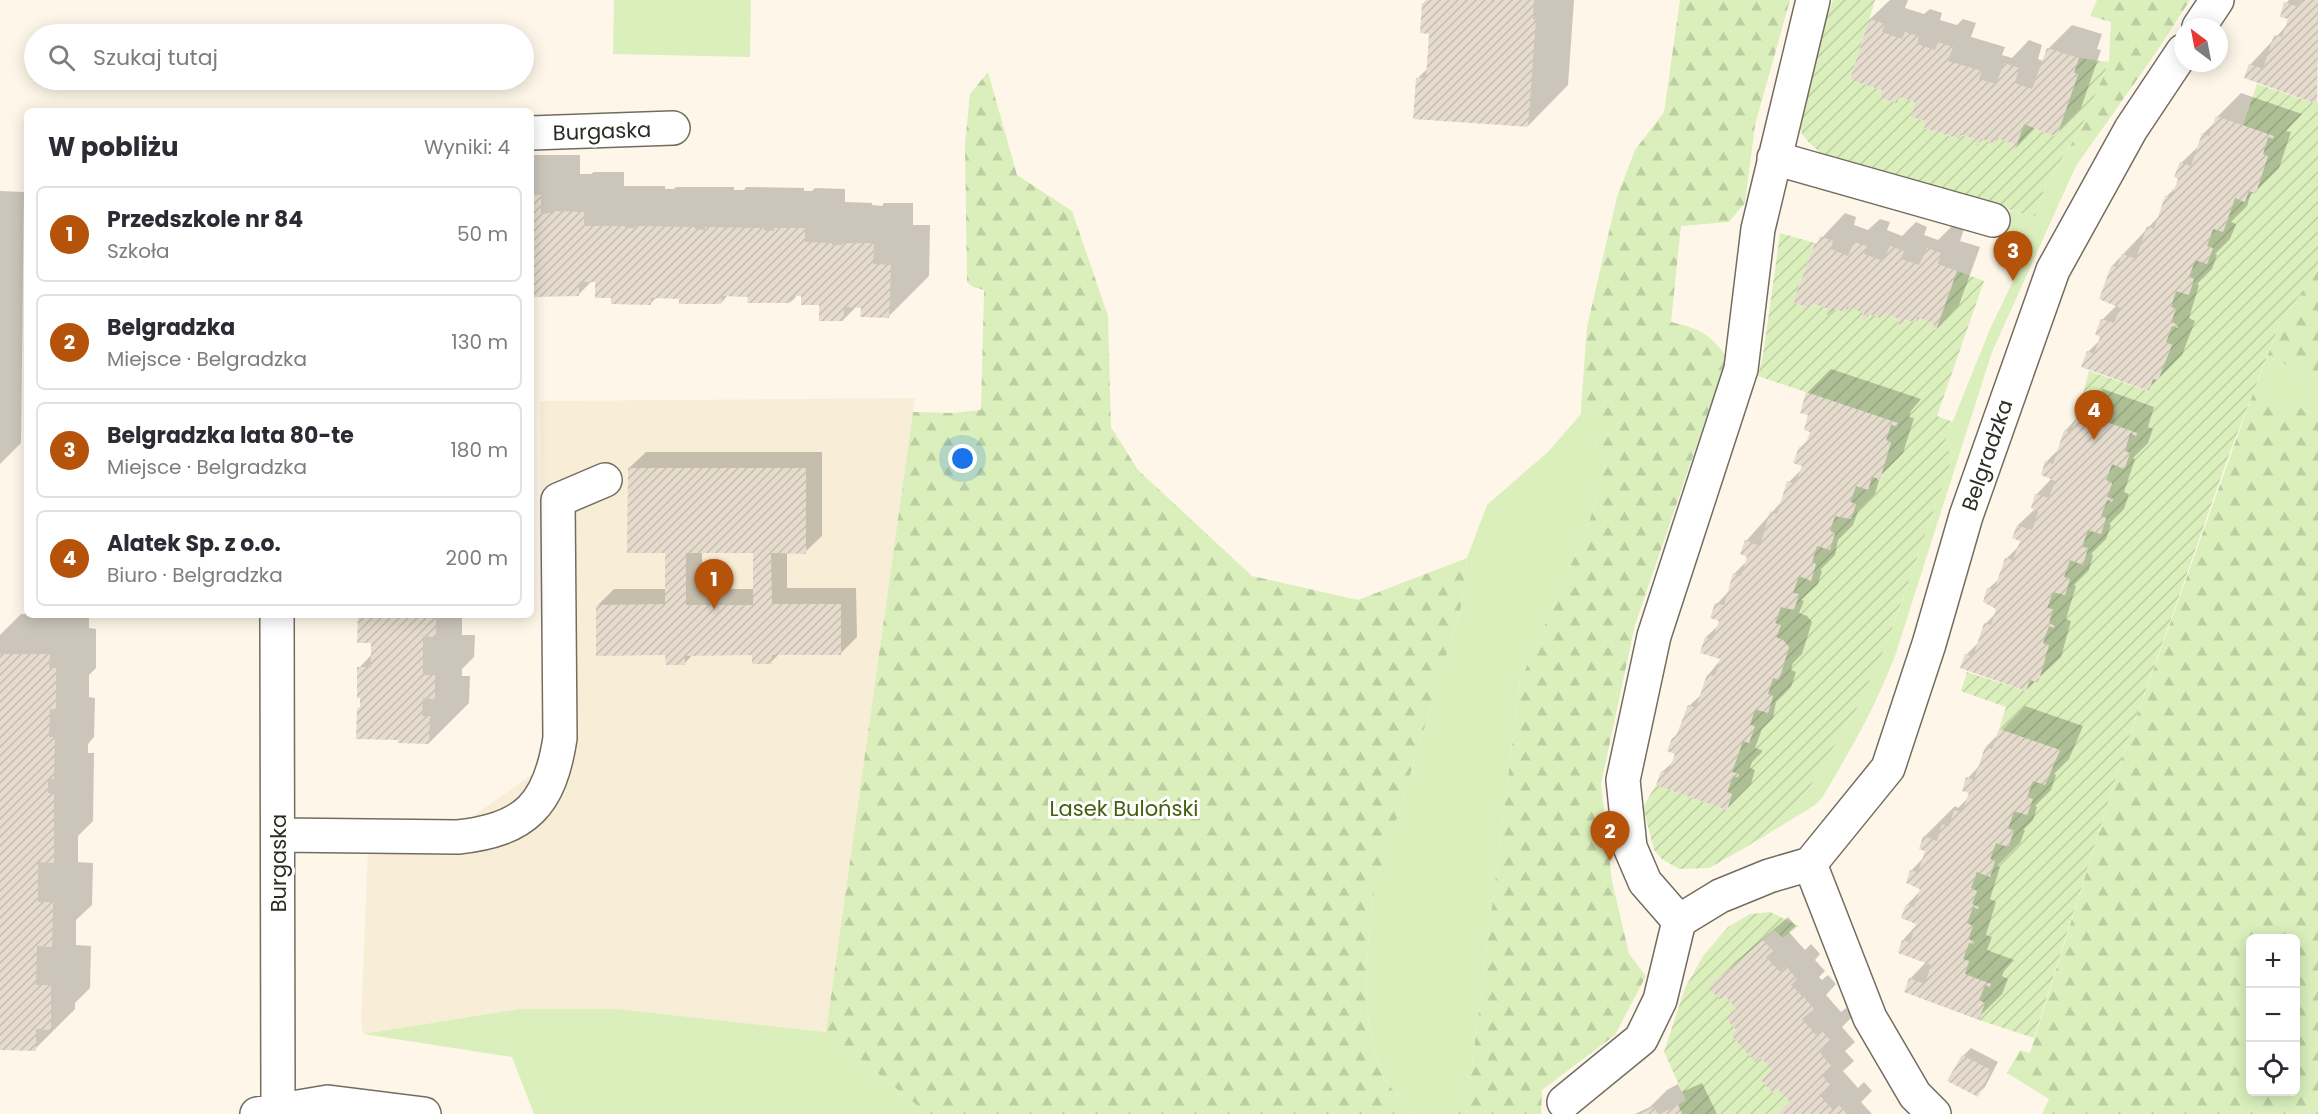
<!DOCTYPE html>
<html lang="pl">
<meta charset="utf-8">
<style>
:root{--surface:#fff;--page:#f2f2f3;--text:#2b2b33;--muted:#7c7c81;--line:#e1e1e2;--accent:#b45309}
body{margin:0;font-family:Poppins,sans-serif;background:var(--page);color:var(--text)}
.controls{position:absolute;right:18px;bottom:18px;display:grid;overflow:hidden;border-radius:9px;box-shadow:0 3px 15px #0003}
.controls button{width:54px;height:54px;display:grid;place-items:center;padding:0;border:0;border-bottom:2px solid var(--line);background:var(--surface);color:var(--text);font:30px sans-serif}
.compass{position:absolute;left:2174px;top:18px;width:54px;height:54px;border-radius:50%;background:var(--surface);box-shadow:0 3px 15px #0003;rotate:328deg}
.you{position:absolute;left:963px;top:459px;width:21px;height:21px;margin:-15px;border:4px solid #fff;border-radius:50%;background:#1a73e8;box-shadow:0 0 0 9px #1a73e833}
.badge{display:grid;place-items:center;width:39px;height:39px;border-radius:50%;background:var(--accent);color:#fff;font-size:20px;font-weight:700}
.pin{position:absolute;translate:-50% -50px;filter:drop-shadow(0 2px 3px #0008)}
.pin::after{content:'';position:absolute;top:32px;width:21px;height:18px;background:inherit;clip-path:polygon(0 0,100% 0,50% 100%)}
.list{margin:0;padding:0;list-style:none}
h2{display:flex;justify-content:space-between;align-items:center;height:78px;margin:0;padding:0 24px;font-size:26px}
h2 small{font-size:20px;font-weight:400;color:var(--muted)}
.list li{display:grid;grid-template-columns:39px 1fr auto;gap:18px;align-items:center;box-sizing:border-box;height:96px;margin:0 12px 12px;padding:0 12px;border:2px solid var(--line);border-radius:9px}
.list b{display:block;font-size:22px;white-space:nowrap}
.list p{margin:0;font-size:20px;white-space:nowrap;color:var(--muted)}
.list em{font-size:20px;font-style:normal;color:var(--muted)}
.icon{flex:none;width:33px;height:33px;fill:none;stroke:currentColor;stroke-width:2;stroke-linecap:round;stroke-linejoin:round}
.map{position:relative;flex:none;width:2318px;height:1114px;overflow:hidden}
.search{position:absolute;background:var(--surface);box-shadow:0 3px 15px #0003;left:24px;top:24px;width:510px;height:66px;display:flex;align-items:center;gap:15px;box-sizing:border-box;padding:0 21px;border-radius:33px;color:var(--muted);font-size:22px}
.panel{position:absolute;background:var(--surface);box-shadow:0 3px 15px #0003;left:24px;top:108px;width:510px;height:510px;border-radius:9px}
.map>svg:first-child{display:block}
.built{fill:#f8eed8}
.grass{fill:#daefbc}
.forest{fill:url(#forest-firs);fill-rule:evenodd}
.garden{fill:url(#garden-furrows)}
.shadow{fill:#0003;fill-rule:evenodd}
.building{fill:url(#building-hatch);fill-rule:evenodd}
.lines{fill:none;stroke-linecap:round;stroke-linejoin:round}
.minor-casing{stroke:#736d60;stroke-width:36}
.minor{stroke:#fff;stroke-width:33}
.labels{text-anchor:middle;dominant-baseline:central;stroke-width:6;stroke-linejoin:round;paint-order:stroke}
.street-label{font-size:21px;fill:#2d2b25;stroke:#fff}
.park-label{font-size:21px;fill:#455e0f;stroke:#fff}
</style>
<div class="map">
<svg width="2318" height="1114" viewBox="0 0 2318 1114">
<defs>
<pattern id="forest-firs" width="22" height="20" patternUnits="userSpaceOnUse" patternTransform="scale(1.5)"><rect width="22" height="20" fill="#daefbc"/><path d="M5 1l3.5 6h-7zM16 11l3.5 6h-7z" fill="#bbcda1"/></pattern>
<pattern id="garden-furrows" width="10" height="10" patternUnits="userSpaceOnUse" patternTransform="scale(1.5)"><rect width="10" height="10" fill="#daefbc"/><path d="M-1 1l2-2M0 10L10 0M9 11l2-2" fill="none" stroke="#bbcda1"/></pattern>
<pattern id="building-hatch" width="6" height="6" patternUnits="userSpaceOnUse" patternTransform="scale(1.5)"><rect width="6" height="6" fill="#e5dcce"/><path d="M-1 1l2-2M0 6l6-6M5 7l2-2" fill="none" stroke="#c5bdb1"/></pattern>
</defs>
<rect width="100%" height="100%" fill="#fef7e9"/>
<path class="built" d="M915 398 826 1032 617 1009H519L363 1034 361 1023 369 820 466 821 541 768 544 751 540 401Z"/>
<path class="grass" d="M614 0H751L750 57 613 54Z
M2062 159 2076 166 1992 352 1895 656C1874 710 1851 749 1822 798L1815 805 1748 846 1793 810 1806 793 1858 706 1891 632 1954 453 1942 448 1990 329 2013 281 2023 252 1998 244 2011 210 2035 217 2045 186Z
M2267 357 2318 377V415L2254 390Z
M1581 407 1602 418 1595 444 1607 459 1589 523 1520 682 1469 1091 1457 1114H1413C1404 1101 1385 1084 1380 1070 1360 1015 1367 953 1373 896L1460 611 1465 587 1467 558 1487 505 1548 452 1581 414Z
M519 1009H617L826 1032 928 1114H534L512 1057 363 1034Z"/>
<path class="forest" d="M1680 0H1790L1755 125 1745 203 1729 222 1681 226 1671 322C1700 329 1709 333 1727 357L1635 625 1601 784 1612 881 1629 954 1646 976 1615 1035 1542 1090 1541 1114H1457L1469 1091 1520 682 1589 523 1607 459 1595 444 1601 418 1581 407 1587 327 1617 197 1635 150 1664 112Z
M2097 0H2190L2155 54 2076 166 2062 159 2082 126 2109 62 2111 22 2090 16Z
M988 72 1017 175 1072 211 1108 316 1111 427 1138 470 1252 576 1358 600 1467 558 1465 587 1460 611 1373 896C1367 953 1360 1016 1380 1070 1385 1084 1404 1101 1413 1114H928L826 1032 913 412 952 413 981 410 984 290 973 287 967 282 965 144 970 94Z
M2318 268V377L2267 357 2279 325Z
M2254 390 2318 415V1114H2042L2049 1099 2007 1073 2020 1050 2030 1053 2125 749ZM2250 938H2296V1092H2250Z"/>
<path class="garden" d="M1833 0H1875L1850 80 1882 90 1880 97 1882 98 1897 102 1899 97 1915 102 1913 117 1926 121 1924 128 1958 139 1960 134 1977 140 1978 146 1981 139 1995 144 1997 138 2014 144 2012 149 2015 150 2024 124 2054 136 2058 133 2078 75 2074 73 2079 58 2109 62 2082 126 2045 186 2035 217 1821 154C1814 146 1803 139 1800 129 1793 105 1825 27 1833 0Z
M2257 84 2317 104 2318 102V268L2279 325 2226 463 2125 749 2034 1038 1979 1020V1000L1985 985 1990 987 1991 984 1965 974 1969 962 1963 959 1969 943 1974 944 1975 942 1968 939 1973 926 1967 923 1973 907 1978 909 1979 907 1972 904 1977 891 1971 888 1977 872 1990 876 1995 861 1990 859 1996 843 2009 846 2014 831 2008 829 2014 811 2027 815 2033 799 2027 797 2033 781 2045 785 2060 750 1999 729 2006 707 1961 691 1967 672 2026 691 2030 680 2038 682 2045 661 2043 643 2049 626 2054 628 2055 626 2049 623 2053 610 2047 608 2053 592 2065 595 2070 579 2064 577 2070 560 2083 564 2088 549 2082 547 2088 530 2101 534 2106 518 2101 516 2107 500 2112 501 2113 499 2107 497 2112 483 2106 480 2112 464 2125 469 2130 453 2125 451 2130 433 2136 436 2137 433 2078 412 2089 371 2148 391 2153 379 2158 380 2172 345 2166 342 2172 326 2177 327 2178 325 2171 322 2176 309 2171 307 2176 291 2189 295 2194 279 2189 277 2195 260 2207 264 2213 248 2207 246 2213 229 2224 231 2235 198 2244 202 2249 191 2256 193 2263 154 2268 137 2273 139 2274 137 2243 125Z
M1780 233 1815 243 1793 302 1809 308 1812 303 1828 309 1829 315 1832 308 1845 313 1847 307 1864 313 1862 319 1865 320 1868 314 1883 313 1899 319 1897 324 1900 325 1903 319 1916 323 1918 317 1934 324 1933 329 1936 330 1957 271 1984 281 1937 416 1953 422 1942 448 1954 453 1888 640 1858 706 1806 793 1793 810 1748 846 1709 868 1679 869 1662 859 1654 850 1643 807 1656 785 1727 810 1732 794 1727 792 1733 776 1738 777 1739 774 1732 772 1743 741 1749 743 1755 727 1750 725 1755 709 1768 713 1773 696 1768 694 1773 678 1779 679 1789 647 1783 640 1776 637 1781 625 1775 623 1781 607 1794 610 1799 595 1793 593 1799 576 1811 580 1816 564 1812 562 1817 546 1830 550 1835 533 1830 531 1835 516 1851 519 1856 504 1850 502 1856 486 1868 490 1872 477 1880 479 1891 443 1886 440 1891 424 1897 427 1898 423 1758 376 1763 356Z
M1770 912 1799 926 1783 938 1774 930 1709 987 1725 996 1736 1009 1726 1018 1736 1030 1731 1035 1755 1061 1760 1057 1772 1070 1761 1080 1773 1093 1778 1089 1790 1102 1777 1114H1682L1678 1105 1686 1100 1664 1052 1685 988 1703 956 1728 927 1750 914Z"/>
<path class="shadow" d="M1427 0H1574L1568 85 1528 126 1418 78 1428 68 1431 33 1423 4Z
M1890 0H1908L1905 8 1924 14 1930 9 1942 13 1940 20 1957 25 1963 19 1976 23 1971 37 2005 47 2002 55 2012 58 2029 40 2042 45 2038 59 2043 61 2048 49 2072 25 2102 34 2097 49 2101 50 2081 108 2057 132 2036 127 2015 149V144L1999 138 1995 142 1984 138 1978 144 1979 139 1962 134 1958 138 1917 101 1901 96 1896 101 1884 89 1851 79 1870 19Z
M2289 0H2318L2317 103 2250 65 2288 24 2289 18 2286 3Z
M2241 93 2302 114 2286 131 2291 132 2279 168 2255 192 2251 193 2247 206 2231 222 2236 224 2230 239 2215 254 2217 255 2212 269 2197 284 2199 285 2189 318 2195 321 2182 355 2148 389 2088 352 2101 339 2102 320 2117 305 2112 266 2161 214 2166 197 2177 186 2181 163 2200 145 2203 134 2215 122 2217 117Z
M531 155H580V174H591L594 172H624V186H665V189H674L676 187H734V190H744L746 187 804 188V191H812L815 188 845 189V202L872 203V205L882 206 884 203H913V225H930L929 276 889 316 857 306 843 320 803 294H798L791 302 749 295H728L721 303 681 297H657L651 303 612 296 597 281H592L578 295 531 278Z
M0 191 24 192 21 443 0 464Z
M1845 213 1856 217 1854 225 1868 230 1880 219 1890 222 1887 230 1902 236 1916 222 1927 227 1924 235 1938 240 1953 225 1964 229 1960 241 1980 247 1959 305 1936 329V323L1920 317 1916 322 1906 318 1900 324 1901 318 1885 312 1881 316 1870 313 1865 319 1866 313 1850 307 1845 311 1835 308 1829 314 1830 308 1813 302 1809 306 1816 244Z
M1831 369 1921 399 1911 411 1909 417 1914 418 1903 453 1877 479 1879 480 1875 494 1858 511 1853 525 1838 540 1835 555 1820 570 1822 571 1818 584 1801 600 1804 601 1799 613 1807 616 1812 622 1802 654 1793 663 1791 670 1796 672 1791 687 1776 702 1773 718 1762 729 1755 748 1762 750V752L1752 762 1750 768 1755 770 1751 784 1727 808 1662 772 1674 761 1677 753 1673 738 1679 732 1689 706 1703 693 1709 674 1722 658 1702 652 1706 637 1719 625 1720 620 1717 604 1729 591 1734 574 1747 561 1746 541 1783 500 1789 482 1802 469 1803 465 1800 448 1809 439 1812 431 1807 393Z
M2103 389 2154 407 2148 427 2153 429 2148 443 2133 458 2135 459 2124 492 2129 494 2124 509 2109 524 2111 525 2106 539 2091 554 2093 555 2089 570 2074 585 2076 586 2066 619 2071 621 2061 657 2026 690 1966 655 1979 642 1985 624 1996 613 1998 608 1988 589 2001 577 2006 559 2019 546 2021 540 2014 537 2018 525 2035 509 2036 495 2052 478 2046 462 2059 449 2065 431Z
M646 452H822V536L805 552H787V588H856L857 637 840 654H779L771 662 753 654H693L685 663 667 654 598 605 614 589H667V552L629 468ZM755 551V589H702V552Z
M21 614 89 615V628L96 629V668L89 675V697L95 698 94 737 88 744V753H94L93 821 78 836V862L93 863 92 905 76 920V945L91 946 90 988 75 1003V1009L35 1049 0 1048V635Z
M359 615H462V635H475L474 657 462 669V676H470L469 703 429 743 400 739 358 709 362 705 359 668 373 653V641Z
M2025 706 2083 726 2069 759 2054 774 2056 775 2051 790 2035 806 2037 807 2033 820 2023 830H2025L2020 843 1997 866 2000 867 1990 899 1996 902 1986 935 1992 937 1987 950 2014 960 2004 971 2002 976 2008 979 2002 994 1978 1018 1910 979 1926 962 1903 940 1918 923 1907 905 1922 889 1911 871 1924 857 1926 852 1921 848 1924 837 1955 806 1958 808 1969 797 1971 792 1968 778 1980 765 1986 747Z
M1788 917 1796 926 1789 932 1805 950 1811 944 1820 954 1815 960 1825 971 1819 977 1822 980 1828 975 1836 984 1826 995 1841 1012 1846 1008 1853 1016 1842 1027 1855 1042 1845 1051 1854 1061 1843 1071 1858 1088 1864 1082 1872 1091 1861 1102 1872 1114H1778L1791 1101 1773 1070 1738 1030V1008L1725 994 1710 987 1734 963Z
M1971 1048 1998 1062 1985 1087 1977 1095 1963 1056Z
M1702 1083 1717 1114H1635L1650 1107 1667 1090 1678 1084 1682 1092Z"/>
<path class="building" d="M1426 0H1534L1533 19 1536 20 1528 127 1413 119 1416 78H1426L1429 34 1420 33 1422 3H1426Z
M2302 0H2318L2317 104 2244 78 2249 64 2263 69 2274 35 2282 37 2288 19 2280 17 2284 2 2299 7Z
M1869 19 1885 24 1882 32 1902 39 1905 32 1919 36 1917 44 1935 50 1938 42 1953 47 1948 61 1982 71 1979 79 1996 84 2004 63 2019 68 2015 83 2032 89 2047 48 2079 58 2074 73 2078 74 2058 133 2054 136 2024 124 2015 150 2012 149 2014 144 1997 138 1995 144 1981 139 1978 146 1975 145 1977 140 1960 134 1959 139 1924 128 1926 121 1912 117 1915 102 1899 97 1897 103 1882 98 1880 97 1882 90 1850 80Z
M2216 116 2274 136 2273 139 2268 137 2263 154 2268 156 2256 193 2249 191 2245 202 2235 198 2223 232 2213 229 2207 246 2213 248 2207 264 2195 260 2189 277 2194 279 2189 295 2176 291 2171 307 2176 309 2171 322 2178 325V328L2172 326 2166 342 2172 345 2158 380 2153 379 2149 391 2081 367 2087 351 2094 354 2100 337 2095 334 2101 319 2114 323 2120 308 2099 299 2111 266 2117 267 2122 254 2136 259 2147 226 2154 229 2165 196 2171 198 2178 179 2174 177 2180 162 2191 166 2202 133 2209 136Z
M531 195H541V214L552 213V211L584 212V226H625V228H635V226L695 227V229L705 230V227L764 228V230L774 231V228H805V242L832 243V245H842L843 243H874L873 264 891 265 889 318 860 317 861 308 844 307V321H819V305H801V296H791V303H747L748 297 722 296 721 304H679V299L651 298V305L611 304V298H595V282H579V296L533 297V279H531Z
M1820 236 1833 241 1831 249 1848 256 1854 242 1867 246 1864 254 1883 261 1890 246 1904 251 1901 259 1919 265 1927 248 1941 253 1938 264 1957 271 1936 330 1933 329 1934 324 1918 317 1916 323 1903 319 1901 325 1897 324 1899 319 1883 313 1881 318 1868 314 1865 320 1862 319 1864 313 1847 307 1846 313 1832 308 1829 315 1826 314 1828 309 1812 303 1809 308 1793 302 1815 243 1817 244Z
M1806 392 1898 423 1897 427 1891 424 1886 440 1891 442 1880 479 1872 477 1868 490 1856 486 1850 502 1856 504 1851 519 1835 516 1830 531 1835 533 1830 550 1817 546 1812 562 1816 564 1811 581 1799 576 1793 593 1799 594 1794 610 1781 607 1775 623 1781 625 1776 637 1783 640 1789 647 1779 680 1773 678 1768 694 1773 696 1768 713 1755 709 1750 725 1755 726 1749 743 1743 741 1732 772 1739 774 1738 777 1733 776 1727 792 1732 794 1727 810 1656 785 1661 771 1668 773 1675 754 1667 751 1672 738 1675 739 1688 705 1696 708 1707 674 1715 676 1720 659 1700 653 1705 637 1712 640 1719 621 1710 618 1715 603 1724 605 1733 573 1741 576 1747 557 1740 554 1745 540 1760 546 1770 511 1777 514 1787 481 1795 484 1802 466 1793 463 1799 447 1804 449 1810 432 1804 430 1808 415 1800 413Z
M2078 412 2137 433 2136 436 2130 433 2125 451 2130 453 2124 469 2112 464 2106 480 2112 483 2107 497 2113 499 2112 502 2107 500 2101 516 2106 518 2101 534 2088 530 2082 547 2088 548 2083 565 2070 560 2064 577 2070 579 2065 595 2053 592 2047 608 2053 609 2049 623 2055 626 2054 628 2049 626 2043 643 2049 645 2038 683 2030 680 2026 691 1960 668 1965 654 1973 657 1984 623 1991 625 1996 609 1983 602 1987 588 1994 590 2005 558 2013 560 2020 541 2012 538 2017 525 2032 530 2038 512 2031 508 2035 494 2049 498 2055 481 2041 475 2045 461 2053 464 2064 430 2071 433Z
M628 468H806V554L771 553 772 604H841V655H772V664H752V655L685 656V665H666L665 655 596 656V605L665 604V553H627ZM686 553H753V605H686Z
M358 615H436V637L423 636V675H435V699L423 698 422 716H430L429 744 398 743V740L356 739 357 708H360V698H357V667H371V643H357Z
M0 654H50L49 668H56V710L50 709 49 737H55L54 779 48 778V793H54V863L38 862V902H53L52 947 37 946 36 985H51V1030L36 1029V1051L0 1050Z
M1999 729 2060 750 2045 785 2033 781 2027 797 2033 799 2027 815 2014 811 2008 829 2014 830 2008 847 1996 843 1990 859 1995 861 1990 877 1977 872 1971 888 1977 891 1972 904 1979 907 1978 909 1973 907 1967 923 1973 926 1968 939 1975 942 1974 944 1969 943 1963 959 1969 961 1965 974 1991 984 1990 987 1985 985 1979 1000 1985 1003 1979 1020 1904 992 1909 978 1925 984 1931 965 1898 953 1902 940 1910 942 1916 924 1901 918 1906 904 1914 907 1920 889 1906 883 1910 870 1918 872 1925 851 1919 849 1923 836 1937 841 1942 824 1949 826 1954 810 1962 812 1969 793 1962 791 1966 777 1974 780 1985 747 1992 749Z
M1763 940 1773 951 1766 957 1780 972 1786 966 1797 979 1791 985 1802 996 1796 1001 1798 1003 1804 997 1814 1009 1802 1019 1816 1035 1822 1031 1831 1041 1819 1051 1832 1067 1822 1075 1831 1086 1819 1095 1833 1110 1839 1105 1847 1114H1777L1790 1102 1778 1089 1773 1093 1761 1080 1772 1070 1760 1057 1755 1062 1731 1035 1736 1030 1726 1018 1736 1009 1725 996 1720 1000 1708 987Z
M1962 1055 1991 1070 1978 1097 1947 1081Z
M1678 1105 1682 1114H1660Z
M1654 1107 1658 1114H1640Z"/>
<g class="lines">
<defs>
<path id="minor" d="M2199 27 2217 0
M531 133 673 128
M1774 158 1993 220
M277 615 278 1110
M278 835 458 837C526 830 550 804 560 738L558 500 605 480
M1810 864 1870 1018 1915 1095 1934 1114
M1679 921 1645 882 1630 847 1623 780 1654 636 1741 369 1758 229 1813 0
M1564 1102 1641 1039 1660 1000 1679 921 1720 896 1769 876 1810 864 1888 768 1929 644 1966 516 2053 270 2131 129 2183 51
M257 1114 328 1102 424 1114"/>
</defs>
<use href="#minor" class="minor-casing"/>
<use href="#minor" class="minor"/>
</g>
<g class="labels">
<g class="street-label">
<text transform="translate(602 131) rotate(-2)">Burgaska</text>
<text transform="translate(1987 455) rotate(-71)">Belgradzka</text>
<text transform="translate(278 863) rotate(-90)">Burgaska</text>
</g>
<g class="park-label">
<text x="1124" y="808">Lasek Buloński</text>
</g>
</g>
</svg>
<div class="controls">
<button>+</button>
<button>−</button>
<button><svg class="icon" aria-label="locate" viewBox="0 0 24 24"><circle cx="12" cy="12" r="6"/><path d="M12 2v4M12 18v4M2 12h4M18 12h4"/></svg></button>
</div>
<svg class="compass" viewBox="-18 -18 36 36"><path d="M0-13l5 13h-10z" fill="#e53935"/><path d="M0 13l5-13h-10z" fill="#7c7c81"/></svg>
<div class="you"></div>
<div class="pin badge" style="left:714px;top:609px">1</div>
<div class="pin badge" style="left:1610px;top:861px">2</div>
<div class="pin badge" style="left:2013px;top:281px">3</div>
<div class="pin badge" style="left:2094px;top:440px">4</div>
<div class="search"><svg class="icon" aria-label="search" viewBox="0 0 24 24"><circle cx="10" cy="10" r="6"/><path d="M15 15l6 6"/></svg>Szukaj tutaj</div>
<section class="panel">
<h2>W pobliżu<small>Wyniki: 4</small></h2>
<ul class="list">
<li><span class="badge">1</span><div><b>Przedszkole nr 84</b><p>Szkoła</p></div><em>50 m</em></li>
<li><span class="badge">2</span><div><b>Belgradzka</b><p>Miejsce · Belgradzka</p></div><em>130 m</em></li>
<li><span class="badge">3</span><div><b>Belgradzka lata 80-te</b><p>Miejsce · Belgradzka</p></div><em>180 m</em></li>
<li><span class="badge">4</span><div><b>Alatek Sp. z o.o.</b><p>Biuro · Belgradzka</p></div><em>200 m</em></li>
</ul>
</section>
</div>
